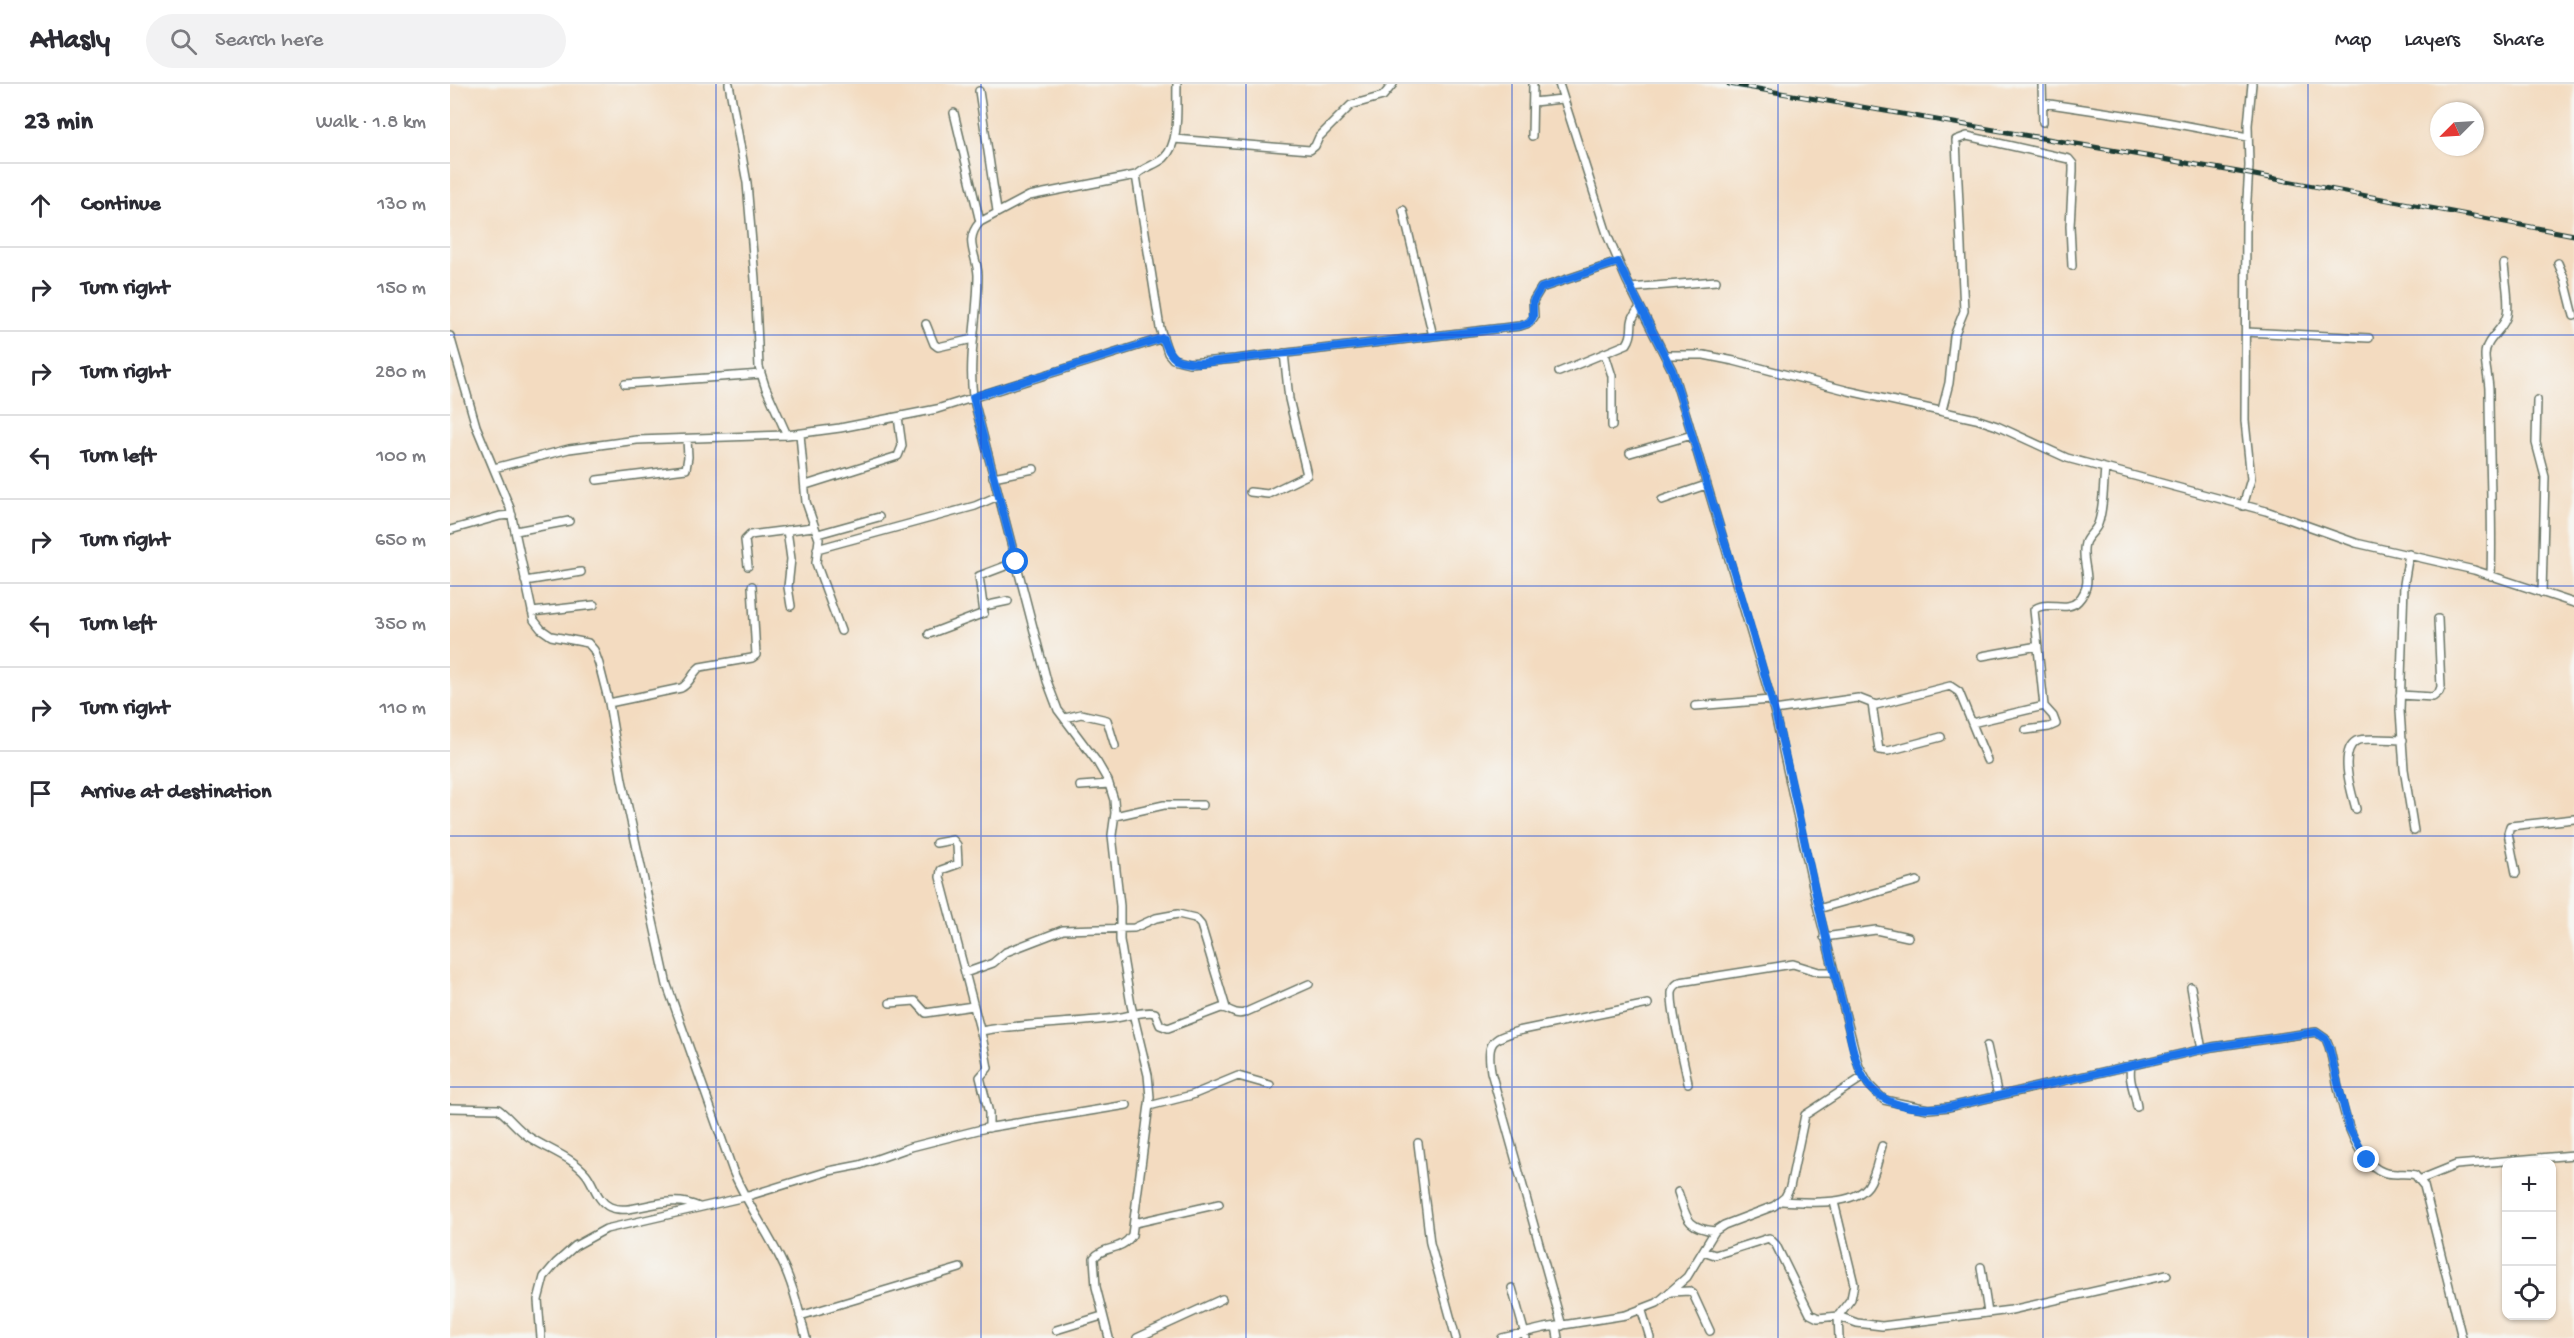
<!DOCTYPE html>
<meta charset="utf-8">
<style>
:root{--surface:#fff;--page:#f2f2f3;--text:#2b2b33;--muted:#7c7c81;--line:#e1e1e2}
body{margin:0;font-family:"Gochi Hand",sans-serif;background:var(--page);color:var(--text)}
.controls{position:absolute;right:18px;bottom:18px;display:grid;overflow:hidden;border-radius:12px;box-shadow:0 2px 4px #0004}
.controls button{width:54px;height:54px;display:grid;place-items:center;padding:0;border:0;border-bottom:2px solid var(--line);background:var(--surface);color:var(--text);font:30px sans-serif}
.compass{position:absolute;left:1980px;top:18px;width:54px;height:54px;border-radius:50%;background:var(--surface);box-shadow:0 2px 4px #0004;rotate:246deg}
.stop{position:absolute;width:18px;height:18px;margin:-14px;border:4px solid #1a73e8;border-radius:50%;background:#fff}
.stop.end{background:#1a73e8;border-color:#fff;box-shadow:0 2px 6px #0008}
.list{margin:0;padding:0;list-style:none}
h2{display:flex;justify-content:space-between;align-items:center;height:78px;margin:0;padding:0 24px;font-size:26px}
h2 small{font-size:20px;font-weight:400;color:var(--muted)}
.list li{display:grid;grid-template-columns:39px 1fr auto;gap:18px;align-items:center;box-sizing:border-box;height:84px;padding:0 24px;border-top:2px solid var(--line)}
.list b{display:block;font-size:22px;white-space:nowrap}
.list em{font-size:20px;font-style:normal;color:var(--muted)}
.icon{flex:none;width:33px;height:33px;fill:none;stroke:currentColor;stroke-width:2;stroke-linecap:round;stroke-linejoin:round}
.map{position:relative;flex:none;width:2124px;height:1254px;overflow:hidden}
header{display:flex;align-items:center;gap:36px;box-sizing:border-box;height:84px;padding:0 30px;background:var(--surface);border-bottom:2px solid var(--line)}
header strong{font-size:28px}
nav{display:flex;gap:33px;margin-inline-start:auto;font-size:21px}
.search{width:420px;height:54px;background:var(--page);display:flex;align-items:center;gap:15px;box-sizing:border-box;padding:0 21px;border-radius:33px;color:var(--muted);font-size:22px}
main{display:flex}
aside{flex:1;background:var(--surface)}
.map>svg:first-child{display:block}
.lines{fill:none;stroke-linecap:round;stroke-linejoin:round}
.street-casing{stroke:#697465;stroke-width:10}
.street{stroke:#fff;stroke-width:7}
.rail-casing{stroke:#1f3d34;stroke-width:5}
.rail{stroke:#f6f6f2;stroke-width:3;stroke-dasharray:9;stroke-linecap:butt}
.route{stroke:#1a73e8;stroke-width:8}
.grid{fill:none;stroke:#1d4ed8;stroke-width:1.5;stroke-opacity:0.55}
</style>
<header>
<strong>Atlasly</strong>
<div class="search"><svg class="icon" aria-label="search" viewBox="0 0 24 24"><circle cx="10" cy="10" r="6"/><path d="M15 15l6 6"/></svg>Search here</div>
<nav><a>Map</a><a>Layers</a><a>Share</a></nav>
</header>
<main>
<aside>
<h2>23 min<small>Walk · 1.8 km</small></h2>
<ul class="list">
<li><svg class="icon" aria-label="ahead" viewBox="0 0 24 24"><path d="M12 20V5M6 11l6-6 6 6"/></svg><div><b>Continue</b></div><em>130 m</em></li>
<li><svg class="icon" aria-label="right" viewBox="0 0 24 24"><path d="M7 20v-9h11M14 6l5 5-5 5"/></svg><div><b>Turn right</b></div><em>150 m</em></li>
<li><svg class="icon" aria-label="right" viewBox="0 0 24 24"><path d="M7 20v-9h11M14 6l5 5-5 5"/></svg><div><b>Turn right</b></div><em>280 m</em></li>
<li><svg class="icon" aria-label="left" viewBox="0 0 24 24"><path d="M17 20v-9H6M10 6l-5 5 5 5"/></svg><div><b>Turn left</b></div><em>100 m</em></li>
<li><svg class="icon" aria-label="right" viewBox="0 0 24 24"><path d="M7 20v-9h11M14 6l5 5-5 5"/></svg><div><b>Turn right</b></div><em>650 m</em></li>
<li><svg class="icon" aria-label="left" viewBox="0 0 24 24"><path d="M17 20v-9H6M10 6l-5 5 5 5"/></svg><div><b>Turn left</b></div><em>350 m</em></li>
<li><svg class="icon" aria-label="right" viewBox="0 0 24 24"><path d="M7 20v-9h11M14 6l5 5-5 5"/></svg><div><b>Turn right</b></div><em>110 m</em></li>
<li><svg class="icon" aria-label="arrive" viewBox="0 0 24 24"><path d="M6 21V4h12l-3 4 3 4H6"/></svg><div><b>Arrive at destination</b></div></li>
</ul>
</aside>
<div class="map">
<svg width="2124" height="1254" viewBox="0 0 2124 1254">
<rect width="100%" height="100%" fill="#f6f6f2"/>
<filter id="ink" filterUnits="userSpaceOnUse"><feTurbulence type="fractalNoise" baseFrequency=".0167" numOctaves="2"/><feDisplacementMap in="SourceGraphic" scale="12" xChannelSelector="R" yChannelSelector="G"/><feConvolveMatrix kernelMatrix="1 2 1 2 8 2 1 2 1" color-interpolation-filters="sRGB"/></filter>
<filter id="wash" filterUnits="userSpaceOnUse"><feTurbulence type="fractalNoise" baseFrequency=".008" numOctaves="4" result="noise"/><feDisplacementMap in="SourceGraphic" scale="24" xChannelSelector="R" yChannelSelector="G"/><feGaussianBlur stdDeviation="1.35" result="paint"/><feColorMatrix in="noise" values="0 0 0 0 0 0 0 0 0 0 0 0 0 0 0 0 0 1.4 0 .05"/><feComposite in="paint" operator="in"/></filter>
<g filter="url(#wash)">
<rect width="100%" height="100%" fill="#f3dbc0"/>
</g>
<g filter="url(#ink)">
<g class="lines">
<defs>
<path id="street" d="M279 0 297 99 305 195 309 283 315 302 337 351
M727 0C726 21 731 58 714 74 706 81 694 83 686 91L710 244 718 269 723 275 739 279 785 275 1070 242 1079 239 1084 233 1083 217 1091 204 1168 178
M1109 0 1158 153 1177 197 1222 286 1237 334 1324 626 1368 825 1409 983 1419 1001 1434 1016 1478 1025 1499 1023 1762 963 1866 948 1876 955 1879 962C1888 997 1896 1073 1933 1088 1943 1092 1954 1088 1965 1091L1974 1102 2012 1254
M1592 0 1593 38
M529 7 547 127
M1083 18 1112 15
M1593 19 1694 34 1798 53
M504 29 530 138
M1082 52 1083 0
M724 55 860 66 865 62 869 53 901 21 933 12 943 0
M953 126 983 252
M2108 179 2115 196 2124 232
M1180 204 1266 197
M476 240 484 260 488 263 523 255
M1796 248 1919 254
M0 252 26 342 60 424 84 536 91 545 101 552 138 559 144 566 149 580 159 619 172 696 217 901 283 1087C296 1118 315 1144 330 1174 343 1199 349 1227 356 1254
M1155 270 1162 292V342
M1215 271H1254L1284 277 1399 307 1526 335 1547 342 1617 374 1816 427 1906 459 2024 486 2124 519
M1109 288 1177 260C1187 246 1175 239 1190 224
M175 300 311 290
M2087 316 2086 359 2095 393 2092 509
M1492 326 1499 299 1504 252 1514 227 1506 56 1517 52 1619 75 1623 80V87L1620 142 1622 182
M350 350 356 418 369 455 366 479 391 547
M1180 369 1242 351
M44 384 119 365 187 356 337 351 390 344 487 325 713 254
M543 393 584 385
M147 396 236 385 238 373 237 355
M356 401 448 372 452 362 448 333
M800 408 818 410 857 391 839 315 834 269
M1212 416 1256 401
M1793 422 1801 395 1795 337 1796 132 1799 82 1798 41 1802 0
M0 446 50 432 62 431
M337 446 341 475 338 503 341 522
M66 447 119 437
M368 450 429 433
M367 465 525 422 548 412
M1959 470 1954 500 1950 627 1954 685 1964 747
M298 482 295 456 300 451 363 443
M2041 492C2043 431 2039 369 2039 307 2039 295 2035 283 2035 271 2035 255 2054 246 2057 231 2060 215 2055 196 2054 180
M75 497 131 488
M534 522 558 517
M82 528 144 521
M479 550 534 529 529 492 566 478
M1532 572 1588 562
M1950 611 1983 613 1989 608 1991 603 1988 535
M159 619 231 604C240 600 242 589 250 583L302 574 306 571 302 502
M1422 620 1429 666 1438 667 1491 653
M1245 622 1321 616
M1324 626 1408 614 1426 621 1500 602 1509 608 1537 676
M615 634 631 630 657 636 665 662
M1522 639 1594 622 1584 526C1595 515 1617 529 1628 517 1647 496 1629 480 1635 459 1637 452 1645 448 1648 440 1654 424 1653 402 1655 385
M1576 646 1599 643 1606 640 1603 632 1594 622
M630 702 659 700
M1906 725C1902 710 1888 668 1906 657 1914 653 1942 656 1953 656
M665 732 714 721H753
M486 759 503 756 507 761 508 780 491 786 490 793 533 957 538 984 530 993 539 1029V1044
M2066 789 2058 749 2060 742 2124 735
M1368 825 1467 797
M1374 853 1426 846 1458 853
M515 889 543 879 556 868 613 846 684 844 706 834 728 830 745 834 751 841 776 924
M1741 903 1752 966
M440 919 465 917 476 929 523 922
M531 947C575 939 620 940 665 934 675 933 696 926 705 929L710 941 718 944 771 924C780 924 784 932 794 929L859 900
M1537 962 1548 1012
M1681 981C1678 997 1685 1008 1687 1023
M1238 999C1234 975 1221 931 1222 909 1222 904 1225 901 1230 898L1343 880 1369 888H1383
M699 1022 742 1011 788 992 820 1001
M0 1024 48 1025C59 1033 67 1045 79 1053 97 1065 122 1073 136 1090 144 1100 147 1117 160 1123 182 1133 216 1107 249 1123
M968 1059 980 1159 1006 1254
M1969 1096 2006 1081 2124 1071
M1228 1108C1237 1133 1235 1144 1265 1147
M1332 1117C1355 1118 1402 1123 1418 1102 1426 1091 1428 1074 1432 1062
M1384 1118 1404 1200 1401 1215 1388 1232 1389 1254
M685 1139 769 1120
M1253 1167 1265 1171 1319 1154 1326 1161 1360 1230 1368 1234 1388 1232 1407 1239 1432 1242 1561 1226 1717 1191
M1531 1183 1538 1229
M1062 1204 1076 1254
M1221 1208 1239 1207 1243 1210 1260 1247
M1192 1227 1200 1254
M350 1232 510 1184
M1106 1242 1108 1254
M1112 1242 1041 988C1037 959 1040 955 1068 947L1198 920
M606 1246 652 1232
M91 1254 88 1216 94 1193 106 1179 125 1162 156 1145 295 1113 379 1087 410 1081 461 1063 536 1044 677 1021
M659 1254 646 1203 644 1174C654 1161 671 1168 682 1151L700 1013 698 991 681 921 670 856V822L662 751 665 729 664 716 658 697 647 678 608 626 597 597 523 313C518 272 528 232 528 191 527 170 513 157 530 138L579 112 686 91
M687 1254 772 1215
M1052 1254 1094 1244 1176 1231 1207 1219 1237 1193 1265 1147 1274 1141 1324 1122 1335 1113 1340 1103 1355 1031 1413 993"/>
</defs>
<use href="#street" class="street-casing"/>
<use href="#street" class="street"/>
<defs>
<path id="rail" d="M1279 0 1794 89 2124 151"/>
</defs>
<use href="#rail" class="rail-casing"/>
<use href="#rail" class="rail"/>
</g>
</g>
<g class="lines" filter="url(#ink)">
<path class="route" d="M566 478 523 313 713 254C721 277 726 278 750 279L1070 242 1079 239 1083 233V217L1091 204 1168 178 1222 286 1237 334C1265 431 1298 527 1324 625 1350 725 1366 826 1394 925 1400 949 1403 979 1417 999 1436 1025 1470 1026 1499 1023L1762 963 1866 948 1876 955 1879 963 1899 1044 1917 1076"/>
</g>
<path class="grid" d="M266 0V1254M531 0V1254M796 0V1254M1062 0V1254M1328 0V1254M1593 0V1254M1858 0V1254M0 251H2124M0 502H2124M0 752H2124M0 1003H2124"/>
</svg>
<div class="controls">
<button>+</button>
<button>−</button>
<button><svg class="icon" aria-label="locate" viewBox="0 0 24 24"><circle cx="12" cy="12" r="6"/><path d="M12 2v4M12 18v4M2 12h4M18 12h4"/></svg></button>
</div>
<svg class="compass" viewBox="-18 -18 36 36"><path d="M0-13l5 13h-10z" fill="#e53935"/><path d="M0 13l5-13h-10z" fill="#7c7c81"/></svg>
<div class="stop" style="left:566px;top:478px"></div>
<div class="stop end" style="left:1917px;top:1076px"></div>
</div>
</main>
